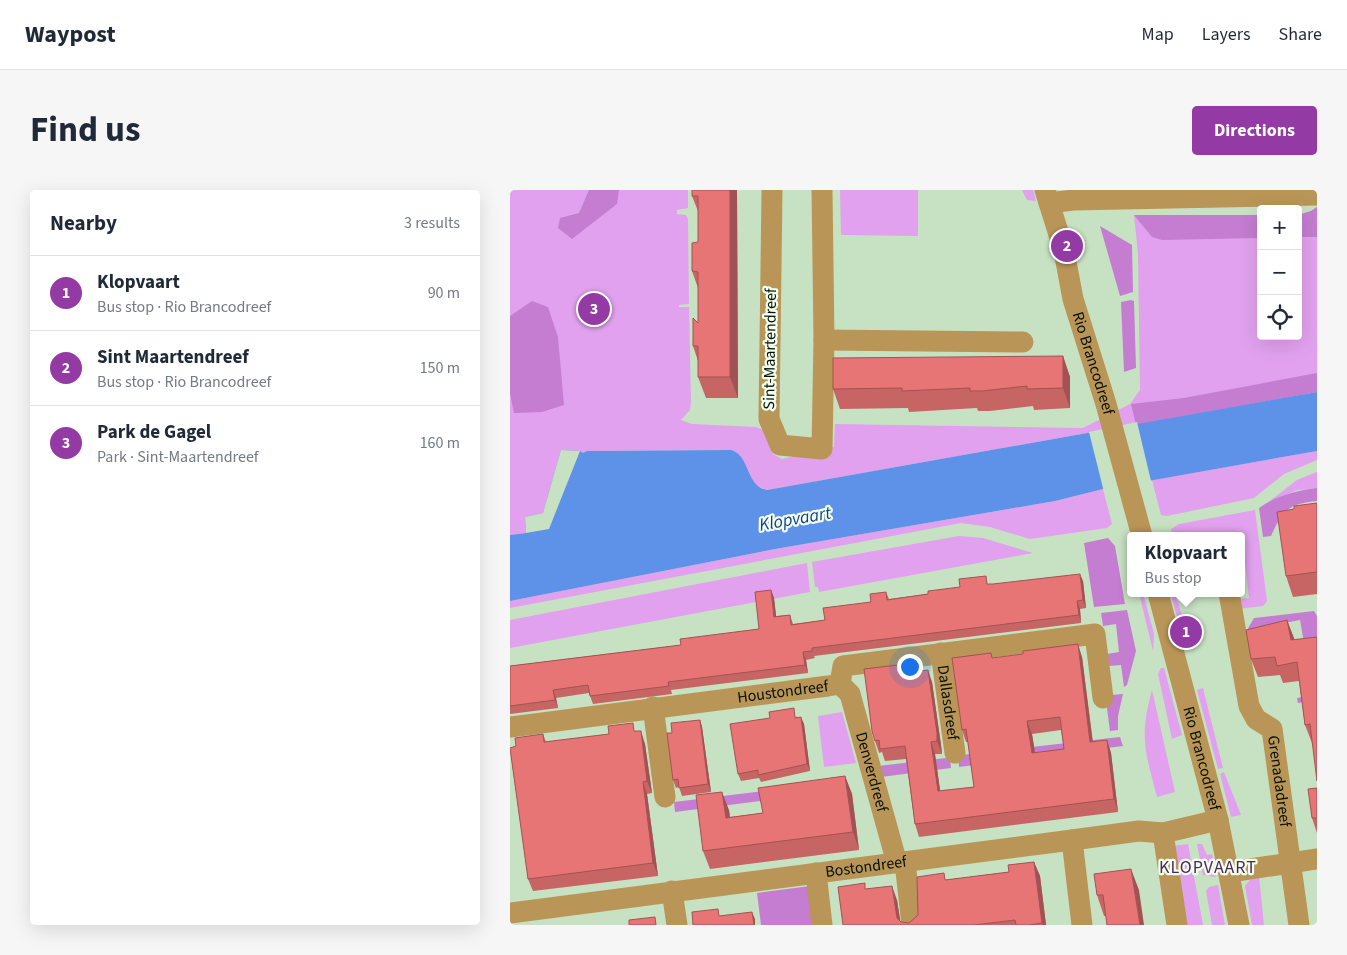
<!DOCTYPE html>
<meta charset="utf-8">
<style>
:root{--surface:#fff;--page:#f6f6f7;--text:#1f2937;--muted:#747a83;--line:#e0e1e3;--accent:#943aa5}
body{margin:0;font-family:"Source Sans 3",sans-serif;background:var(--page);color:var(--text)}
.controls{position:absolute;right:15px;top:15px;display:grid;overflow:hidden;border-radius:5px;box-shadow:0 5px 20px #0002}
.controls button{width:45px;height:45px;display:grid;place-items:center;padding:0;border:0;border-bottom:1px solid var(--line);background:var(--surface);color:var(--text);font:25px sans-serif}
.you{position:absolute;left:399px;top:476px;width:18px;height:18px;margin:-12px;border:4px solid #fff;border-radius:50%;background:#1a73e8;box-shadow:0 0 0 8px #1a73e833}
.badge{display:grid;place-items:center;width:32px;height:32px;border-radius:50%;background:var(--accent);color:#fff;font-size:16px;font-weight:700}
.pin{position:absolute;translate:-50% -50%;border:2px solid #fff;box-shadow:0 1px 5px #0006}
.popup{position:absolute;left:617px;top:342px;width:118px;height:65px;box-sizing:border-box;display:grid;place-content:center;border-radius:5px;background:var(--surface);filter:drop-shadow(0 1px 4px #0005);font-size:16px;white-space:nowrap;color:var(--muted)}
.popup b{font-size:19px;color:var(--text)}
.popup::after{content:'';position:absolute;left:50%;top:100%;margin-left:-10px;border:10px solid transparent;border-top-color:var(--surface)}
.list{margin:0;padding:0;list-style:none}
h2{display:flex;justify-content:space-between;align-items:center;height:65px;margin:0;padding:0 20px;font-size:21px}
h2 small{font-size:16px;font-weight:400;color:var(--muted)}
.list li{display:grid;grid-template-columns:32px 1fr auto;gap:15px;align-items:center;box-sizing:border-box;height:75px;padding:0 20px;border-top:1px solid var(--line)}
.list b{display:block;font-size:19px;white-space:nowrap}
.list p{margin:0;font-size:16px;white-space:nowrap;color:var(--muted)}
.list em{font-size:16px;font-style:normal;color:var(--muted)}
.icon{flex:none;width:28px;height:28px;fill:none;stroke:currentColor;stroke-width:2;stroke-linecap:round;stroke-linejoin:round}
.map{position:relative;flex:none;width:807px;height:735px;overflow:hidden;border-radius:5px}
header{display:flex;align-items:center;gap:30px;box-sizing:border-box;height:70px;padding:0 25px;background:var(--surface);border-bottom:1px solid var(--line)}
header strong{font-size:24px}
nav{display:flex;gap:28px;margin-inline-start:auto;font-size:18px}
.intro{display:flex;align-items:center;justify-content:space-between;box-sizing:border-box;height:120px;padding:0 30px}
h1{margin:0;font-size:35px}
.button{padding:12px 22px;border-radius:5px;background:var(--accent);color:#fff;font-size:18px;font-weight:700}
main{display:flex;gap:30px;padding:0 30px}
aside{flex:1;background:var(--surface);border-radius:5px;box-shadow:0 5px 20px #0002}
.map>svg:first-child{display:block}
.green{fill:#e1a1ee}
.forest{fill:#c47dd1}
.water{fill:#5e91e8}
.pier{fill:#c7e2c2}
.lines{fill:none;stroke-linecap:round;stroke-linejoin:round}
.minor{stroke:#b99657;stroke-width:21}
.wall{fill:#c76565;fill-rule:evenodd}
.shaded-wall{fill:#a25253}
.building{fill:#e77576;stroke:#a25253;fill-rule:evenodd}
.labels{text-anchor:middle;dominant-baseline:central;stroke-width:4.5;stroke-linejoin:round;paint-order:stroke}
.street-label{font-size:16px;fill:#071006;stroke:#f1ffee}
.water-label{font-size:18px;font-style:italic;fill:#133f8d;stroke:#f1ffee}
.neighbourhood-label{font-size:18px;letter-spacing:1px;fill:#512559;stroke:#f1ffee}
</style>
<header>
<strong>Waypost</strong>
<nav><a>Map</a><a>Layers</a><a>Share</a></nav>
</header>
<div class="intro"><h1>Find us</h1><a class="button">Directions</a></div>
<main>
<aside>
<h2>Nearby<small>3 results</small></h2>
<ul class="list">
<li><span class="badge">1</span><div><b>Klopvaart</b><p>Bus stop · Rio Brancodreef</p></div><em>90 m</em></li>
<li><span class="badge">2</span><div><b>Sint Maartendreef</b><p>Bus stop · Rio Brancodreef</p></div><em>150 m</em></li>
<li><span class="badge">3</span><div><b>Park de Gagel</b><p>Park · Sint-Maartendreef</p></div><em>160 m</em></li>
</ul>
</aside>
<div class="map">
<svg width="807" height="735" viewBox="0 0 807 735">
<rect width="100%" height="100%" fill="#c7e2c2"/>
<path class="green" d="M0 0H178V18L167 20V24L176 25 178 29 179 114 169 115V117H179L181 212 180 220 171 230 182 234 246 237 253 240 263 264 272 269 324 257 325 234 573 238 620 214 630 200 628 64 624 25H751V146H788V25L801 21 807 17V202L257 300 247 296 221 260 77 261 74 263 51 260 33 323 16 343 0 345Z
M330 0H408V46L331 45Z
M512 0H523L526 11 517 10Z
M807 261V270L774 284 744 308 657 326 651 325 642 290Z
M807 282V298L787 300 757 313 787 290Z
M593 299 602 334 597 338 520 349 480 337 451 333 0 418V411L265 359 545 311Z
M745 320 757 411 753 416 728 419V409L739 408 734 365H731V346H662L661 339 669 334Z
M449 346 473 348 523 363 309 402 308 397H305L302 372Z
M297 373 300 402 0 458V430Z
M629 403H633L644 444 643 461Z
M660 403H665L676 438 671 440Z
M651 478H654L672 545 662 549 648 484Z
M693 498 713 578 708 579 687 500Z
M642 500 665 602 647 607C635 560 629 548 642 500Z
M332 522 346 573 314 577 308 526Z
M714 582 731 625 721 627 710 584Z
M678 654 693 735H677L664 656Z
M687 654H692L697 665 702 664 707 685 705 687 693 685Z
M744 685 749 686 754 735H742L735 696Z
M708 695 715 735H702L696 701 699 697Z"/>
<path class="forest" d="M79 0H109L107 14 62 49 48 38 50 28 69 23Z
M807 17V47H788V25L801 21Z
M624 25H751V48L652 50 642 47Z
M590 36 622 55 623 102 610 106Z
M621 110 624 111 626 178 614 182 611 112Z
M22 111 38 117 48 147 54 215 32 222 4 223 0 203V126Z
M807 183V202L626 235 621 214 674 208Z
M807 298V311C778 314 773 320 761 346L753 347 749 318C766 306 787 300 807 298Z
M598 348 605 356 615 414 584 417 574 353Z
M617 420 626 461 617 495 614 497 611 475 598 476 597 464 609 462 606 434 593 436 591 423Z
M804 421 807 426V510L788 513 787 508 803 505 790 430 737 440 744 428Z
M613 504 608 526V540L600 541 596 511 601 505Z
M610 547 613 556 449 577 448 567 452 565Z
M436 568H440L441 578 371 587 368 576Z
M303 595 304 604 165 622 164 612Z
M300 696 305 735H251L247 703Z"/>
<path class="water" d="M807 202V261L593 299 545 311 265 359 0 411V345L16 343 15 327 33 323 51 260 70 261 73 263 77 261 221 260C240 265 236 297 257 300Z"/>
<path class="pier" d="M627 232 641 291 594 302 579 242Z
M51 260 70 261 39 339 16 343 15 327 33 323Z"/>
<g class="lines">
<g class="minor">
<path d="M262 0 259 229 270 255 312 259 314 150 312 0"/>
<path id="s1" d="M535 0 554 61 563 109 596 214 632 346"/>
<path d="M539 13 563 10 807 5"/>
<path d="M314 150 513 152"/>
<path id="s2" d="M648 403 708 630 729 735"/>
<path id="s3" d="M719 403 739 516 746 529 762 539 789 735"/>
<path id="s4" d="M431 463 445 563"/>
<path id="s5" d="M330 494 340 504 387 673"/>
<path d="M143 517 155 607"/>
<path id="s6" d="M0 537 318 496 330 494 333 476 585 444 593 508"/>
<path d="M653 643 667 735"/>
<path d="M562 650 572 735"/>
<path d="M395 672 402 735"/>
<path d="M720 682 807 669"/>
<path d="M306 683 312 735"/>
<path d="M162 701 167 735"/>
<path id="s7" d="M0 723 562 650 629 641 653 643 708 630"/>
</g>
</g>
<path class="wall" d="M182 0H227L228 208H196L188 187V171L183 156 188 133V98L182 81 188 52V21L182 6Z
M553 166 560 187V218L524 220 523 216 480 221H468L467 218 399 222 398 218 330 219 323 199Z
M807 313V404L783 407 776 386 784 319Z
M573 391 576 418 570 419 571 433 304 466 305 468 296 470 298 483 161 500 162 504 83 514 79 503 46 508 48 518 0 524V476L171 455 249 439 261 400 264 408 266 426 280 425 283 434 315 430 361 412 376 402 379 409 418 404 479 394H483Z
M777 430 784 450 807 447 802 553 795 535 789 491 773 493 770 485 748 487 741 469Z
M572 467 583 552 597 550 601 563 608 622 409 647 405 634 396 569 375 571 372 562 369 563 365 551 392 484 422 492 431 555 432 564H425L430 601 464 597 458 552H456L452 540 483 468ZM551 540 554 559 525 563 522 544Z
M287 526V528L294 534 300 581 251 592 249 588 231 591 228 584Z
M190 530 192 537 201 602 172 606 169 597 166 598 163 590 162 543Z
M126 541 135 554 142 603 137 604 148 686 23 701 18 689 6 556 33 544 36 552Z
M335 586 342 604 349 660 200 679 193 661 219 620 220 627 253 623Z
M807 598V643L802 628Z
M524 672 530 686 536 735H333L357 699 387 710 390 731 391 732 399 733 408 725 436 690 499 682Z
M629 700 596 726H594L587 705Z"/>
<path class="shaded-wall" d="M220 0H227L228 208 220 187Z
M553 166 560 187V218L553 198Z
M570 384 573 391 576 418 573 410Z
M261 400 264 408 267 434 264 427Z
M567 411 570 419 571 433 569 425Z
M777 430 784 448 788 468 781 450Z
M568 454 572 467 584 564 580 552Z
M293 462 296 470 298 483 295 475Z
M418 480 422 492 431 555 432 564 427 551Z
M43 500 46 508 48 518 45 510Z
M291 527 294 534 300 581 297 574Z
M190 530 192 537 201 602 198 594Z
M517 531 522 544 527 576 522 563Z
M131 541 135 554 142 603 137 591Z
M597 550 601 563 608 622 604 609Z
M421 552 425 564 432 614 428 601Z
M335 586 342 604 349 660 343 642Z
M133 592 137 604 148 686 143 673Z
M212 602 219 620 222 646 216 628Z
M524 672 530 686 536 735H533L532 733Z
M621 679 629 700 634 735H630Z
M382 696 387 710 391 735 387 728Z
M242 722 245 729V735H244Z"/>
<path class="building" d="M182 0H220V187H188V156H183V128L188 133V82L182 81V53L188 52V6H182Z
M553 166V198L517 199V196L472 201H460V198L392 201V198L323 199V168Z
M807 313V382L776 386 767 322 784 319V316Z
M570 384 573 410 567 411 569 425 302 458V461L293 462 295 475 158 492 159 496 80 506 78 495 43 500 45 510 0 516V476L171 455 170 449 249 439 245 402 261 400 264 427 280 425 281 435 315 430 313 418 361 412 360 404 376 402 377 410 418 404V401L450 397 449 389 476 386 477 394H483Z
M777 430 781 450 807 447V591L800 534 795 535 787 472 767 476 765 467 741 469 736 440Z
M568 454 580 552 597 550 604 609 405 634 395 556 370 559 369 550 365 551 362 541 354 479 388 475 390 484 418 480 427 543V551L421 552 428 601 464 597 456 539 452 540 442 468 481 463 482 468 513 464V461ZM550 527 554 559 522 563 517 531Z
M284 518 285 528 291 527 297 574 248 585V580L228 584 220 534 260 528 259 522Z
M190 530 198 594 169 598 168 589 163 590 157 543H162L161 533Z
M123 533 124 541H131L137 591 133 592 143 673 18 689 0 558 6 556 5 548 33 544 34 552 99 544 98 536Z
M335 586 343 642 193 661 186 605 212 602 216 628 253 623 248 598Z
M807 598V628H802L798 599Z
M524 672 532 733 519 735H506L505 730 464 735H333L328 697 355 693V699L382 696 387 728 391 732 399 733 408 725 407 687 434 683 435 690 499 682 498 675Z
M621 679 630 735H597L593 705H587L584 684Z
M208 719 209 726 242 722 244 735H183L182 722Z
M145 727 146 735H119V730Z"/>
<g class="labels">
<g class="street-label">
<text transform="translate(260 159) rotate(-89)">Sint-Maartendreef</text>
<text stroke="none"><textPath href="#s1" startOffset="180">Rio Brancodreef</textPath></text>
<text stroke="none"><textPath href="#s6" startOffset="275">Houstondreef</textPath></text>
<text stroke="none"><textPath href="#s4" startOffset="50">Dallasdreef</textPath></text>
<text stroke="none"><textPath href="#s2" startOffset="171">Rio Brancodreef</textPath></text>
<text stroke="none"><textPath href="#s5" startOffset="95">Denverdreef</textPath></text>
<text stroke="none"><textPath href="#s3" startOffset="201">Grenadadreef</textPath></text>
<text stroke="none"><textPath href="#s7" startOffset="359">Bostondreef</textPath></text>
</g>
<g class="water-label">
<text transform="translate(285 329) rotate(-10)">Klopvaart</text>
</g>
<g class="neighbourhood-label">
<text x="698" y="677">KLOPVAART</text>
</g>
</g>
</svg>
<div class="controls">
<button>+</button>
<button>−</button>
<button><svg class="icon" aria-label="locate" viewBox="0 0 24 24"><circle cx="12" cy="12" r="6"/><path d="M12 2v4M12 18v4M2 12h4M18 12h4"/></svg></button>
</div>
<div class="you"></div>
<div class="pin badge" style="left:676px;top:442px">1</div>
<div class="popup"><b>Klopvaart</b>Bus stop</div>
<div class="pin badge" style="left:557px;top:56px">2</div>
<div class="pin badge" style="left:84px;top:119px">3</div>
</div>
</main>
